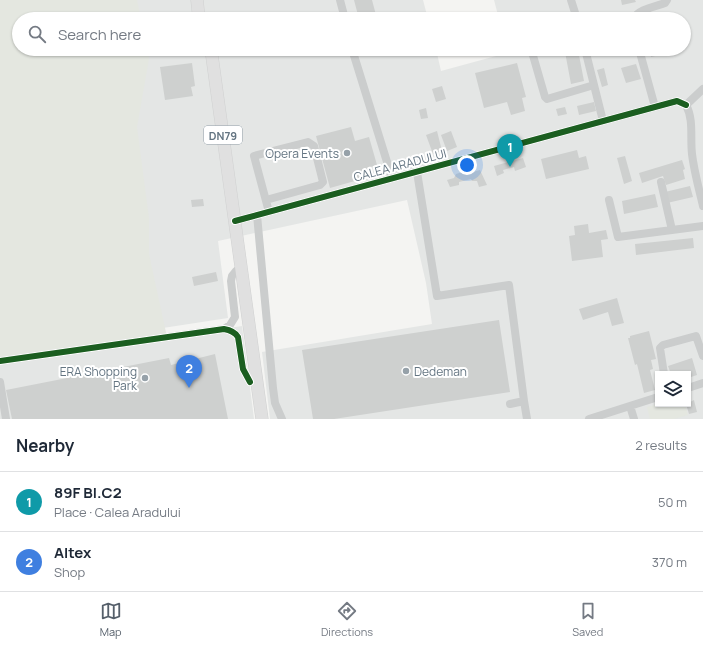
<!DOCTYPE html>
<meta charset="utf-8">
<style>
:root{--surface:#fff;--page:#f6f6f7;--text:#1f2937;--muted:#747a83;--line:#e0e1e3;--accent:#555f6a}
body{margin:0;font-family:Manrope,sans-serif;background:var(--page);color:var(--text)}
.controls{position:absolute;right:12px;bottom:12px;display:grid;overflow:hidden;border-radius:0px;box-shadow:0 1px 3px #0004}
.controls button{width:36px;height:36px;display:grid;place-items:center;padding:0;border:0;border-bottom:1px solid var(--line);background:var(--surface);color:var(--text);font:20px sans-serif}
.you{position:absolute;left:467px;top:165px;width:14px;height:14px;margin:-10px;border:3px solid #fff;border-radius:50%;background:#1a73e8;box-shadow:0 0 0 6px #1a73e833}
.badge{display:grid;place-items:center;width:26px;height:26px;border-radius:50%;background:var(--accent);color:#fff;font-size:13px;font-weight:700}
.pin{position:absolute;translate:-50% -33px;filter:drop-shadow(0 1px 2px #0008)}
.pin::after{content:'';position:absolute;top:21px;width:14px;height:12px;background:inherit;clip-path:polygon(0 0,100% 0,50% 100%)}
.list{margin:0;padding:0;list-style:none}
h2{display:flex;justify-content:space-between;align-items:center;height:52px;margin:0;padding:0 16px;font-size:17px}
h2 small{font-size:13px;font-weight:400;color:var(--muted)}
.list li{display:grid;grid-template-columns:26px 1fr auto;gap:12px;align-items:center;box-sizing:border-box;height:60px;padding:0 16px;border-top:1px solid var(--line)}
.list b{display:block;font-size:15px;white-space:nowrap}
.list p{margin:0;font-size:13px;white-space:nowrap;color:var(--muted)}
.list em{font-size:13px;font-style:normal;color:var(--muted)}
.icon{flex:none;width:22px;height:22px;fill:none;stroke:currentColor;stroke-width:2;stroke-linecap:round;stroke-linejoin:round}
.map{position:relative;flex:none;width:703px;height:419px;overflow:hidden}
.search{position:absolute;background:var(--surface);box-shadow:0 1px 3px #0004;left:12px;right:12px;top:12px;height:44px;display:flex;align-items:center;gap:10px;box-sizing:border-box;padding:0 14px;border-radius:22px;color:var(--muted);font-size:15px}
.sheet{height:172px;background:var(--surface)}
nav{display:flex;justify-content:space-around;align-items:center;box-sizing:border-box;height:56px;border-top:1px solid var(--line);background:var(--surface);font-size:11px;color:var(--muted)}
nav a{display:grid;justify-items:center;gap:2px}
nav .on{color:var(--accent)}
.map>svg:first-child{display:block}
.built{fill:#e4e6e5;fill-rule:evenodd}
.green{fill:#e4e7e0}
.building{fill:#ced0cf}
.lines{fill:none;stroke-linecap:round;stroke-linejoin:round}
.highway-casing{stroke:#d0d1d1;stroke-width:13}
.minor{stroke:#cbcdcd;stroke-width:8}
.highway{stroke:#e0e0e0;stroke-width:12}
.cycleway-casing{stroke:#fff;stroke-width:8}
.cycleway{stroke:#1b5e20;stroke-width:6}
.poi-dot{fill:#96a1a9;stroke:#fff;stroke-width:1.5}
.labels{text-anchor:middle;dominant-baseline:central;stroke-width:4;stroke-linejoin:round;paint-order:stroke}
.shield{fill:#fff;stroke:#929ea8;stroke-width:1}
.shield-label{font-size:11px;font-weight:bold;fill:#647582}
.poi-label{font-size:12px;fill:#647582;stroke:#fff;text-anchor:end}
.street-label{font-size:12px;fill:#647582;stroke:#fff}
</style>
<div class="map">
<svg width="703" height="419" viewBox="0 0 703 419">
<rect width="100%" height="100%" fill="#f4f4f2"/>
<path class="built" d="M0 0H423L428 19H19V49H436L441 71 507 53V49H684V19H499L494 0H703V419H270L262 352 432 324 426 283 407 200 218 241 228 318 0 353ZM658 374H688V404H658Z
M242 326 254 419H0V364Z"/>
<path class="green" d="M0 0H137L141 19H19V49H147L149 59 137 127 149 218V254L167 337 0 364Z
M658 404H685L688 415 674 419H650L647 407Z"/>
<path class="building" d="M354 0H372L376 15 359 19Z
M621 0H635L636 2 622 5Z
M649 49H671L672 52 651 57Z
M578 50 584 81 571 84 565 52Z
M192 63 195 86 191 87 193 96 165 100 160 67Z
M517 63 526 97 522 98 525 111 511 115 507 102 484 108 475 73Z
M636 64 641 79 626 83 621 68Z
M604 68 608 85 602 87 597 70Z
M442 86 446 99 436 102 432 89Z
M594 102 596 111 579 115 577 106Z
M565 107 567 114 558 116 556 109Z
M426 108 428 118 421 119 419 110Z
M351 127 355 141 369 137 377 165 367 168 369 177 330 188 316 136Z
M437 131 442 151 433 154 426 135Z
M451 131 457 147 447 151 441 135Z
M577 150 579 158 586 156 589 169 546 179 541 159Z
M625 156 632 181 624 184 617 158Z
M523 158 526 167 515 171 514 167 503 170 504 173 497 176 494 166Z
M682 160 685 169 683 170 685 179 666 185 663 176 642 183 639 173Z
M469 170V173L480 170 487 185 479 187 477 181H472L471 179 459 182V185L450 187 447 180 454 178 456 174Z
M690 186 693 197 667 203 665 192Z
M655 194 658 207 624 214 622 201Z
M203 199 204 206 192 207 191 200Z
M588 224 589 233 606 230 608 239 601 240 603 257 572 261 569 236 575 235 574 226Z
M693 238 694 248 636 255 635 244Z
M216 272 218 281 194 286 192 277Z
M617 298 624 323 612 326 608 312 583 320 579 309Z
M499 320 510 392 334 419H313L302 350Z
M649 331 656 359 651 360 653 369 650 370 655 390 644 393 637 364 635 365 628 338H630V336Z
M215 354 228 419H12L6 390 169 358 171 365Z
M692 358 697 375 688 378V374H671L668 366Z
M694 400 697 412 689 414 686 404Z"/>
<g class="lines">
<defs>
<path id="highway" d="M197 0 199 19
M211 49 262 419"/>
</defs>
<use href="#highway" class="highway-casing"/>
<path class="minor" d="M340 0 345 19
M571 0 577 19
M633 19C639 9 654 7 665 3L667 0
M352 49 392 178
M540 49 532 52 545 97 547 99 594 85
M585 49 603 121
M639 49 655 107
M686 105C694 120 690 137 692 154 694 171 699 189 703 206
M686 105 703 89
M417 172 437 296 509 285 524 401
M661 182 672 230
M266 200 320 185 323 182 314 146 308 142 254 156 269 212
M609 200 618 237 703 226
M257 215 273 388 275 403 282 419
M235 221 677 101 686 105
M224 329 230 325 235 317 231 281 232 276 236 271
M0 361 224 329C230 330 235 332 238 337L243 369 250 382
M664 374 660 348 663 345 696 336 703 356
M0 382 6 419
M688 388 703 383
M510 404 524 401 527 419
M630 406 634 419
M589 419 658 397"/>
<use href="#highway" class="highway"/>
<defs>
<path id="cycleway" d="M235 221 677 101 686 105
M0 361 224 329C230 330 235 332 238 337L243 369 250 382"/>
</defs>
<use href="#cycleway" class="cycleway-casing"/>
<use href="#cycleway" class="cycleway"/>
</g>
<g class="poi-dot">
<circle cx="347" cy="153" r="4"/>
<circle cx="406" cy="371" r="4"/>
<circle cx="145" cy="378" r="4"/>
</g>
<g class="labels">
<rect class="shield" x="204" y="126" width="38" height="18" rx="3"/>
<g class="shield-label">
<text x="223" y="135">DN79</text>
</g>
<g class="poi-label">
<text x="339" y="153">Opera Events</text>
<text x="137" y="371">ERA Shopping<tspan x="137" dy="14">Park</tspan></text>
<text x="414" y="371" text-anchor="start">Dedeman</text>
</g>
<g class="street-label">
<text transform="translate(400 165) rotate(-15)">CALEA ARADULUI</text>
</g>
</g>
</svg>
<div class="controls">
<button><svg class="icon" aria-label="layers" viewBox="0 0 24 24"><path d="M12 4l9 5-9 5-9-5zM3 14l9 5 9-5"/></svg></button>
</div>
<div class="you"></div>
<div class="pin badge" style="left:510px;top:167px;background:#0f9aa8">1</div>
<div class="pin badge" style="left:189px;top:388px;background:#3f7fe0">2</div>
<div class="search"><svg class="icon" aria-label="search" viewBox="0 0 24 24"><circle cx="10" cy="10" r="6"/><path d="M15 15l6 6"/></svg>Search here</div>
</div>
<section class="sheet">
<h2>Nearby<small>2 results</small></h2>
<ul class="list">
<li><span class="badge" style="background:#0f9aa8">1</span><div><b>89F Bl.C2</b><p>Place · Calea Aradului</p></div><em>50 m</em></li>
<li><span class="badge" style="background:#3f7fe0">2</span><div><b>Altex</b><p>Shop</p></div><em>370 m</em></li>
</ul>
</section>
<nav>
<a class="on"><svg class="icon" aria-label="map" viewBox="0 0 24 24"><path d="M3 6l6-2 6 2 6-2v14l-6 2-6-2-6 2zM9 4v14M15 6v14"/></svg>Map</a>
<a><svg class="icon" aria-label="directions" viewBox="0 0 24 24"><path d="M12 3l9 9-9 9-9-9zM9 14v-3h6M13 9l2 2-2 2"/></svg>Directions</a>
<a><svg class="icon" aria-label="saved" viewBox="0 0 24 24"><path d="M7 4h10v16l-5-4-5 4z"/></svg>Saved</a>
</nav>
